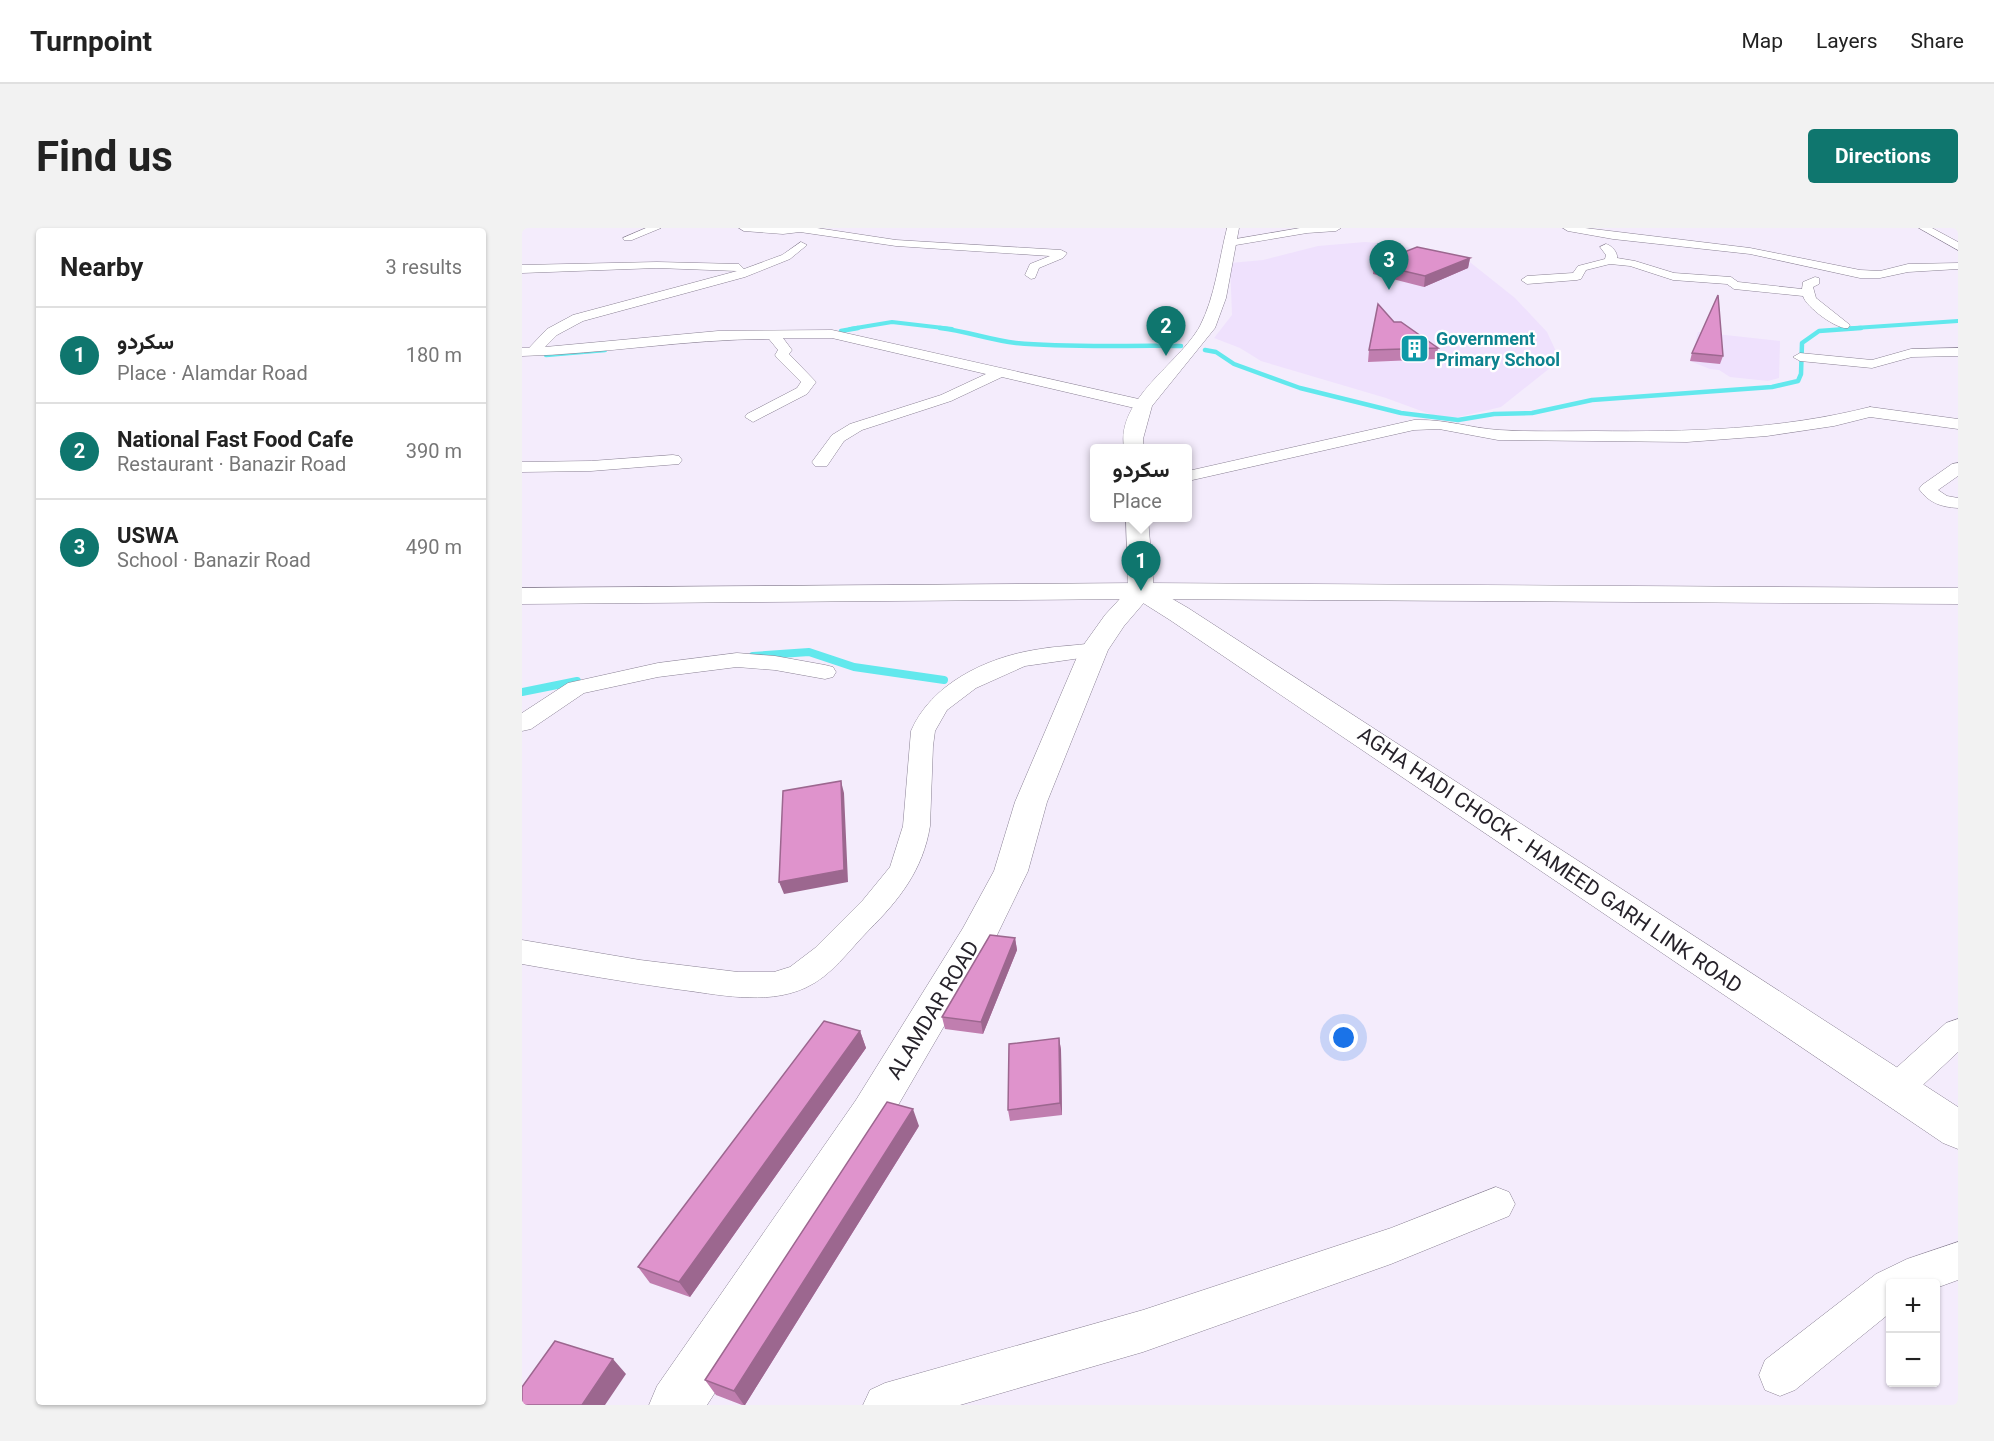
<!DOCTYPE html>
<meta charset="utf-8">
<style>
:root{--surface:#fff;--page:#f2f2f2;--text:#222;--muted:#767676;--line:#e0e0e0;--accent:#0f766e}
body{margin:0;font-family:Roboto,Vazirmatn,sans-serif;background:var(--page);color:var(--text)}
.controls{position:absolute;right:18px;bottom:18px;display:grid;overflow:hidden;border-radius:6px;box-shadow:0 2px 4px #0004}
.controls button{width:54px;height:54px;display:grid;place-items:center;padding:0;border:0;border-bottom:2px solid var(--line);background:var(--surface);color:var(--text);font:30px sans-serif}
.you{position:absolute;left:822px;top:810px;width:21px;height:21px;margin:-15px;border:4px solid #fff;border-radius:50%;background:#1a73e8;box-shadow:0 0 0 9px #1a73e833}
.badge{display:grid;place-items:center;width:39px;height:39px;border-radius:50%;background:var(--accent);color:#fff;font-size:20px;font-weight:700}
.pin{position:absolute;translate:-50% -50px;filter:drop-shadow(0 2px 3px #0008)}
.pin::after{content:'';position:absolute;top:32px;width:21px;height:18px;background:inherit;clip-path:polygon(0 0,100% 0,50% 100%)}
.popup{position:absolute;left:568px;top:216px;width:102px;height:78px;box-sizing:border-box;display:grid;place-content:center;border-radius:6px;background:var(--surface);filter:drop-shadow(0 2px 4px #0005);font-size:20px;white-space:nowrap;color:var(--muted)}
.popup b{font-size:22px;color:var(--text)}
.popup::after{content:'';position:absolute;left:50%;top:100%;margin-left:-12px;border:12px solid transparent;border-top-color:var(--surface)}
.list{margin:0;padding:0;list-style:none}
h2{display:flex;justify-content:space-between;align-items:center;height:78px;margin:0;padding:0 24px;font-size:26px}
h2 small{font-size:20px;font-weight:400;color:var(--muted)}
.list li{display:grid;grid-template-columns:39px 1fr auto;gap:18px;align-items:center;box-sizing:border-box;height:96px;padding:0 24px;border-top:2px solid var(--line)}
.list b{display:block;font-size:22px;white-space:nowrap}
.list p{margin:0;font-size:20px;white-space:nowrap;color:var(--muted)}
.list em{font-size:20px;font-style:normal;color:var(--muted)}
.map{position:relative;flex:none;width:1436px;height:1177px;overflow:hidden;border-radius:6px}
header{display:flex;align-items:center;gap:36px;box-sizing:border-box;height:84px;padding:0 30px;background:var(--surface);border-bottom:2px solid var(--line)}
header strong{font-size:28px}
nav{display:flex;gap:33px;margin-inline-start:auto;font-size:21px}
.intro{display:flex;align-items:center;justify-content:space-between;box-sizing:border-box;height:144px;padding:0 36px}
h1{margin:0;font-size:42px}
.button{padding:15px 27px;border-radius:6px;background:var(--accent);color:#fff;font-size:21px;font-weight:700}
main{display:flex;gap:36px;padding:0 36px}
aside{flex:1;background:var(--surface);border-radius:6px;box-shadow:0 2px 4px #0004}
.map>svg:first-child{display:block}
.built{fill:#efe1fd}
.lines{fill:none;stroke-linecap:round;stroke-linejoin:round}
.stream-far2{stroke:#62e8ed;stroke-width:4}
.stream-far1{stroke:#62e8ed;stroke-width:4.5}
.stream{stroke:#62e8ed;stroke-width:8}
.street-casing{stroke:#8a8194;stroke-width:1}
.secondary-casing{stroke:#8a8194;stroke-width:1}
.primary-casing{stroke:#8a8194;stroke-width:1}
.highway-casing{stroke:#8a8194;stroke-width:1}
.street{fill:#fff;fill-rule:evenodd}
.secondary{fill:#fff;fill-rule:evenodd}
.primary{fill:#fff;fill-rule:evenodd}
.highway{fill:#fff;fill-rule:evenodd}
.wall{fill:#c07eaf}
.shaded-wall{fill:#9c678f}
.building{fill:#df93cc;stroke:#9c678f;stroke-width:1.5}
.labels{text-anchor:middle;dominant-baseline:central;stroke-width:4.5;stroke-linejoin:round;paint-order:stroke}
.far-culture-label{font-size:18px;font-weight:bold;fill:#0d838f;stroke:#fff;text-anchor:start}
.street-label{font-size:21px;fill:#27232b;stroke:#fff}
</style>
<header>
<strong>Turnpoint</strong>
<nav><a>Map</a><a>Layers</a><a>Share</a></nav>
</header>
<div class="intro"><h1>Find us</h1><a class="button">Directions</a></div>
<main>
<aside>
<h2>Nearby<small>3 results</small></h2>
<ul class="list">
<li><span class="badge">1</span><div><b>سکردو</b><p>Place · Alamdar Road</p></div><em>180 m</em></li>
<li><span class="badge">2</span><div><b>National Fast Food Cafe</b><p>Restaurant · Banazir Road</p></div><em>390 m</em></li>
<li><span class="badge">3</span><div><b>USWA</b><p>School · Banazir Road</p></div><em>490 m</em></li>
</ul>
</aside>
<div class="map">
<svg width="1436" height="1177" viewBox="0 0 1436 1177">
<rect width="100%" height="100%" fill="#f4ecfc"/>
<path class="built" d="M843 14 869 16 944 31 993 70 1025 104 1038 132 979 179 924 192 864 170 739 133 718 120 692 110 710 87 708 35 741 32 796 18Z
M1176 104 1258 113 1257 150 1246 153 1208 149 1197 142 1188 141 1168 133Z"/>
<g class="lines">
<path class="stream-far2" d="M328 101 370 94 430 101
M1318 101 1436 93"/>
<path class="stream-far1" d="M418 100C444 103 468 112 494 115 547 120 605 117 659 118
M319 103 336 100
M683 122 694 124 712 136 778 160 879 185 936 192 972 186 1010 185 1070 172 1250 159 1276 153 1279 146 1280 115 1297 103 1339 100
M24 127 83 122"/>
<path class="stream" d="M231 428 287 424 332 439 422 452
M0 464 55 453"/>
<defs>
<path id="street" d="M124 0H139L110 12H102L101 10Z
M217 0H295L374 12 539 22 545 25 541 30 517 40 513 50 509 51 503 47 508 36 528 28 374 18 278 4 261 6 222 3Z
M778 0H819L814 3 785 5 708 18 702 15 708 12Z
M1041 0H1063L1228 20 1338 42 1358 43 1386 36 1436 35V41L1386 44 1358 50H1338L1228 26 1091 11 1046 3Z
M1397 0H1410L1436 14V22Z
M279 14 285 17 268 31 223 49 61 93 35 107 23 119 196 103 310 102 621 172 629 177 621 182 480 149 429 173 340 202 322 213 305 238H293L290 234 310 207 328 196 419 167 464 146 310 110H261L270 122 267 126 294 154 285 166 231 194 223 189 225 186 275 160 279 154 255 130 253 127 256 122 247 111C164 111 82 126 0 128V120H7L25 101 51 87 215 43 135 40 0 45V37L135 34 217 36 222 41 260 27Z
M1084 16C1089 17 1096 24 1095 30L1113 33 1152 45 1209 49 1216 54 1280 61 1281 54 1293 49 1297 50V56L1291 59 1294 70 1328 97 1326 100C1315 102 1284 79 1281 68L1212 61 1205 56 1151 52 1108 38 1088 36 1064 42 1059 51 1055 52 1005 56 999 52 1005 48 1051 45 1056 38 1083 31 1084 27 1078 19Z
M1436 120V128L1390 129 1350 140 1278 133 1271 129 1278 125 1350 132 1389 121Z
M1348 179 1436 191V201L1348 189 1312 198 1245 208 1165 214 976 212 917 201 892 202 666 253V243L892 192C925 191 947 200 977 202 1009 204 1041 203 1073 203 1166 204 1257 202 1348 179Z
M151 227 157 228 160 232 157 236 69 243 0 244V234L69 233Z
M1436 235V248L1416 262 1425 268 1436 270V280C1419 279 1407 275 1397 261L1400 257 1430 236Z
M572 415 580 417 583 422 580 427 503 438 454 460 425 482 413 503 411 518 408 598C401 642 377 672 347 702 327 722 310 748 283 760 243 778 195 766 153 761 102 754 51 745 0 736V712L118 732 216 744H252L268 739 293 720 341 672 368 639 381 598 389 503C409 456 464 430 512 422 532 418 552 418 572 415Z
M215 425 253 428 303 437 311 439 314 444 311 449 303 451 253 442 215 439 136 449 62 465 9 501 0 503V485L46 455 136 435Z
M1436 791V824L1386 871 1374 876 1362 871 1357 861 1362 851 1424 795Z
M974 959 987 964 993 976 987 988 869 1036 621 1124 438 1177H341L348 1162 363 1155 621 1082 869 1000Z
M1436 1014V1052L1414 1060V1056H1368V1085L1273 1162 1258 1168 1243 1162 1237 1147 1243 1132 1354 1046 1385 1031Z"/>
<path id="secondary" d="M619 355 628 358 666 380 1436 879V921L1421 915 648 392 610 368 606 363 610 358Z"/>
<path id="primary" d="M619 355 1436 360V376L619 371 0 376V360Z"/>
<path id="highway" d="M705 0H717L704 70 693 100 630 178 621 211 622 220H602C594 171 657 136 678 98 693 69 697 32 705 0Z
M604 290H626L632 363 602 398 586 422 525 574 506 643 475 707 364 898 185 1177H127L135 1158 334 872 441 700 472 643 493 574 558 422 583 387 606 362Z"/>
</defs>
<use href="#street" class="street-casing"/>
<use href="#secondary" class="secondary-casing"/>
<use href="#primary" class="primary-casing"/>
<use href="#highway" class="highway-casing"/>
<use href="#street" class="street"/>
<use href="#secondary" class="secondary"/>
<use href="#primary" class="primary"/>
<use href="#highway" class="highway"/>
</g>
<path class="wall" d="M948 30 946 40 902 59 851 46 852 36Z
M872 94 916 120 915 131 846 134 847 122Z
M1170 125 1201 128 1198 136 1168 133Z
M493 710 495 722 461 806 423 801 420 789Z
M338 803 344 820 168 1069 128 1055 116 1039Z
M537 810 539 822 540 887 488 893 486 882Z
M397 898 223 1177H220L194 1167 183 1152Z"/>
<path class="shaded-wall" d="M948 30 946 40 902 59 903 48Z
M319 553 322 565 326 654 262 666 257 654Z
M493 710 495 722 461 806 459 794Z
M338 803 344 820 168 1069 157 1054Z
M537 810 539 822 540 887 538 875Z
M391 881 397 898 223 1177H222L212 1163Z
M91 1131 104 1146 83 1177H60Z"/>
<path class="building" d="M895 19 948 30 903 48 852 36Z
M1196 67 1201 128 1170 125Z
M856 76 872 94H879L916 120 847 122Z
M319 553 322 642 257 654 261 563Z
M468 707 493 710 459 794 420 789Z
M302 793 338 803 157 1054 116 1039Z
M537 810 538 875 486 882 487 816Z
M365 874 391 881 212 1163 183 1152Z
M33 1113 91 1131 60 1177H0V1159Z"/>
<defs>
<symbol id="building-square" viewBox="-11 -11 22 22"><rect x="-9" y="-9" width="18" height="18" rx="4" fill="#0f9aa8" stroke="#fff"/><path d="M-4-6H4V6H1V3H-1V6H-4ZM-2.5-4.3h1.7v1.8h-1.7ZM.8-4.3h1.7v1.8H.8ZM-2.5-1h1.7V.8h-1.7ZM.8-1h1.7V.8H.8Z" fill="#fff"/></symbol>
</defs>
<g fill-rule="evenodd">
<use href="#building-square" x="876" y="104" width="33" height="33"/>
</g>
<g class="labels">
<g class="far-culture-label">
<text x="914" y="110">Government<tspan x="914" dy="21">Primary School</tspan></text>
</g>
<g class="street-label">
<text transform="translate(1028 632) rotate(34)">AGHA HADI CHOCK - HAMEED GARH LINK ROAD</text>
<text transform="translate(411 782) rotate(-59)">ALAMDAR ROAD</text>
</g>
</g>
</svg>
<div class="controls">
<button>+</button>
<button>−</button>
</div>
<div class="you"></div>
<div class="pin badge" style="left:619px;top:363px">1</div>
<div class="popup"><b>سکردو</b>Place</div>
<div class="pin badge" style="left:644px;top:128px">2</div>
<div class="pin badge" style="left:867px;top:62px">3</div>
</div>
</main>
